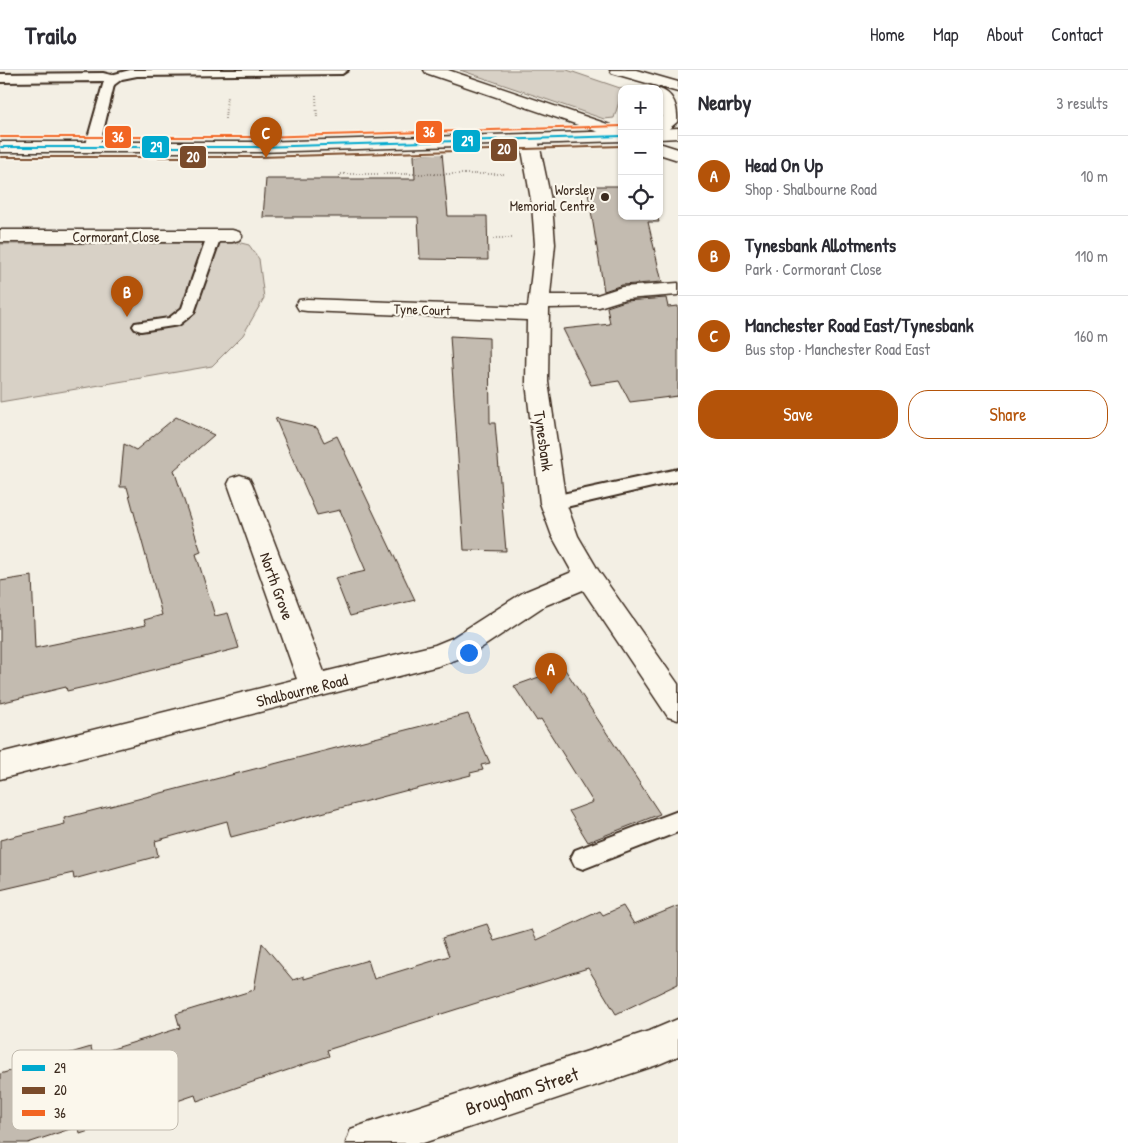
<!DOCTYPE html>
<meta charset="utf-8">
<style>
:root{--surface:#fff;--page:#f7f7f7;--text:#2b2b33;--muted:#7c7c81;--line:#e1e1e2;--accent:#b45309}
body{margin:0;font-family:"Patrick Hand",sans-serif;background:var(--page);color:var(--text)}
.controls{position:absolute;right:15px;top:15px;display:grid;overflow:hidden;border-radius:10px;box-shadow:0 1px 4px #0004}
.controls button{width:45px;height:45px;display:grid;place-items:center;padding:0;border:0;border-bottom:1px solid var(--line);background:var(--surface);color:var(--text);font:25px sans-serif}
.you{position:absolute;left:468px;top:582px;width:18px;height:18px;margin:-12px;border:4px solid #fff;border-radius:50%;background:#1a73e8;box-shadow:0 0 0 8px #1a73e833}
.badge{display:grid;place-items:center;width:32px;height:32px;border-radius:50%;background:var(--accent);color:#fff;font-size:16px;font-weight:700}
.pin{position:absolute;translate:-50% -41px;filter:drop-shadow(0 1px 2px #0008)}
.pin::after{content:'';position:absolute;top:26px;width:18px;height:15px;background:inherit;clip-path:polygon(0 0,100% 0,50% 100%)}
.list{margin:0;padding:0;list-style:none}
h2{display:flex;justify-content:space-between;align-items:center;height:65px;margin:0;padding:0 20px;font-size:21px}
h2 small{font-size:16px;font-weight:400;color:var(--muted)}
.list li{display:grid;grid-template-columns:32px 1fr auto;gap:15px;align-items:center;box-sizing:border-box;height:80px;padding:0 20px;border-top:1px solid var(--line)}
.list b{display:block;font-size:19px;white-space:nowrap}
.list p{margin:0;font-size:16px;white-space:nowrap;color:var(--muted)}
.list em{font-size:16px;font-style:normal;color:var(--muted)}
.actions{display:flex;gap:10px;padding:15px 20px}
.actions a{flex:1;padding:11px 0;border:1px solid var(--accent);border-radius:20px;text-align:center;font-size:18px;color:var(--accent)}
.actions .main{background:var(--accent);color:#fff}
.icon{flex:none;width:28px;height:28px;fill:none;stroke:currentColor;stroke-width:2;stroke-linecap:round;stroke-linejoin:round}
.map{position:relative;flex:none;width:678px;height:1073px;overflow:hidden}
header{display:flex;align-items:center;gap:30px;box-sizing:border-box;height:70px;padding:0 25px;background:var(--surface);border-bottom:1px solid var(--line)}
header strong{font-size:24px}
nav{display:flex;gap:28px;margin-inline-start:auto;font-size:18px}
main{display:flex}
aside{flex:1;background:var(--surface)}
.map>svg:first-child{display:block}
.green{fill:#d8d1c6;stroke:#8a7e72}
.building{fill:#c3bbb0;stroke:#3b2a1e}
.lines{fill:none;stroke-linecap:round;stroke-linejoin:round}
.service-casing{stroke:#3b2a1e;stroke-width:4}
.minor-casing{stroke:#3b2a1e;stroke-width:3}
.primary-casing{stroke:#3b2a1e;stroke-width:3}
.path{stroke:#3b2a1e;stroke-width:2;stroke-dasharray:0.5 2.5;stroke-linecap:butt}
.service{fill:#fbf7ec;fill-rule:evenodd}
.minor{fill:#fbf7ec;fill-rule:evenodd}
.primary{fill:#fbf7ec;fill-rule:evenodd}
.bus-1-casing{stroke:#fbf7ec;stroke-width:3}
.bus-2-casing{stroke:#fbf7ec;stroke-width:3}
.bus-3-casing{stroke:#fbf7ec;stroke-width:3}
.bus-1{fill:#00a9ce;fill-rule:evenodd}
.bus-2{fill:#7a4b2a;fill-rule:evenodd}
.bus-3{fill:#f26522;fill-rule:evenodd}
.poi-dot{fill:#3b2a1e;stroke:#fbf7ec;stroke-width:2}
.labels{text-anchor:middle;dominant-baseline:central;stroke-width:4.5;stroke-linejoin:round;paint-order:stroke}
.far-poi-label{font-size:14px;fill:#3b2a1e;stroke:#fbf7ec;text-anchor:end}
.far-street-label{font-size:14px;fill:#3b2a1e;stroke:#fbf7ec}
.street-label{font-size:16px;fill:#3b2a1e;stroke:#fbf7ec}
.near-street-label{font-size:19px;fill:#3b2a1e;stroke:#fbf7ec}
.key{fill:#fbf7ec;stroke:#c1baae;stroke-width:1}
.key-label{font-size:14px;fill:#3b2a1e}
.line-badge{stroke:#fbf7ec;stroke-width:2}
.badge-label{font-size:14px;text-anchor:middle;font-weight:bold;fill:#fff}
</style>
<header>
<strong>Trailo</strong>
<nav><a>Home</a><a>Map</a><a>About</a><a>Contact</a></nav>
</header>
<main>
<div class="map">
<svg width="678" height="1073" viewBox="0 0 678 1073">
<rect width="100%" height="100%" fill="#f3efe4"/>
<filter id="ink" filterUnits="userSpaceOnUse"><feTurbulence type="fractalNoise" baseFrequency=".02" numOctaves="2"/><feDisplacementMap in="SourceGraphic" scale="10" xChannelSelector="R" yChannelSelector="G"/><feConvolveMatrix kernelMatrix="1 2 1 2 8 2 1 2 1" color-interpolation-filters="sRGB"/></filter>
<g filter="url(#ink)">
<path class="green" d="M460 0H567L623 19 614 48 604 49Z
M241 173 249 175 259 189 264 228 243 265 212 296 0 332V174Z"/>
<path class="building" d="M442 83 448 146H487L488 190 420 189 418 147H263L266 109H415L414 85Z
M587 116H622V146H657L659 152H648L662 212 622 215 604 221Z
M666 228 668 237 678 236V326L630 332 619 311 591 315 563 259 610 254 607 237 625 231Z
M450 266 489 268 490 353H495L506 481 464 480Z
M176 347 214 365 174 400 201 482 196 484 215 546 228 543 239 578 102 613 67 621 66 617 0 633V511L32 506 35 578 146 555 144 550 162 545 127 417H120L124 374 136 380Z
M275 348 317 358 324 372 337 366 415 530 350 546 335 508 366 501 340 440 317 445Z
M564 598 660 744 588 772 569 741 593 732 541 649 537 651 514 616Z
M468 644 490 693 481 695 483 700 470 703 471 705 408 721V720L231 767 227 751 155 771 158 786 74 809 73 803 0 820V770L65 754 64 748Z
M623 836 634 854 678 836V914L616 944 588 898 327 980 329 986 197 1031 195 1025 80 1064 79 1056 28 1073H0V1004L91 977 93 985 180 958 176 944 254 920 262 873 293 910 304 906V909L368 890 374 909 449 886 442 868 487 854 494 871 532 860 537 870 600 841 603 845Z"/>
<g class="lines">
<defs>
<path id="service" d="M130 0H348L342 4 137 6 122 9 114 15 99 78 92 82 85 78 104 11 0 12V4L103 3 111 5Z
M214 162 219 163 221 166 194 243 179 255 141 261 135 259 133 256 135 253 169 248 182 238 207 166 209 163Z
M678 399V411L553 440 546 438 544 433 546 428 553 426Z
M678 741V762L583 799 575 796 571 788 575 780Z"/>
<path id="minor" d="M424 0H448L622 59V70L426 3Z
M610 0H636L678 12V22L612 3Z
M659 19C674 23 678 38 677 52L665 62 659 63V49L662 46 659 34Z
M529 64 535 65 538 69 552 135 555 174 550 225H597L622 217 678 213V225L625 229 599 237 549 238 548 312 566 433 578 466 598 500 678 614V650L668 647 583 520 544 536 472 584 438 596 0 709V683L297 609 228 414 231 408 240 405 249 408 252 414 324 602 435 575 452 568 524 522 572 502 552 466 540 433 526 312 527 250 307 241 299 240 296 235 299 230 307 229 528 237 535 174 532 135 520 69 523 65Z
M659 73 678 79V90L659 84Z
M0 160H232L239 162 242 166 239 170 232 172H0Z
M678 949V986L657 995 423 1073H346L351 1059 365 1054 652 960Z"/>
<path id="primary" d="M678 58V68L659 69V59Z
M622 61V71L259 82H0V72H259Z"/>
</defs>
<use href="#service" class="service-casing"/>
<use href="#minor" class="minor-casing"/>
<use href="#primary" class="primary-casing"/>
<path class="path" d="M316 25 317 48
M225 49 227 27
M340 109V104H505
M487 168H514"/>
<use href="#service" class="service"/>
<use href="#minor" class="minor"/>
<use href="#primary" class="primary"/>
<defs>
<path id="bus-1" d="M622 65V67L259 78H0V76H259Z"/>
<path id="bus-2" d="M622 75V77L259 88H0V86H259Z"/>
<path id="bus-3" d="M622 55V57L259 68H0V66H259Z"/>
</defs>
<use href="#bus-1" class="bus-1-casing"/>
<use href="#bus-2" class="bus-2-casing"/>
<use href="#bus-3" class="bus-3-casing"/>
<use href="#bus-1" class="bus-1"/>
<use href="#bus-2" class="bus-2"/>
<use href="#bus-3" class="bus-3"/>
</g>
</g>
<circle class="poi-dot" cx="605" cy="127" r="5"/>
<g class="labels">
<g class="far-poi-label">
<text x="595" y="119">Worsley<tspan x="595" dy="16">Memorial Centre</tspan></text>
</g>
<g class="far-street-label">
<text x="116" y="166">Cormorant Close</text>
<text transform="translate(422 239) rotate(2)">Tyne Court</text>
</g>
<g class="street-label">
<text transform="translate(544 371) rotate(82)">Tynesbank</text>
<text transform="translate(277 516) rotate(70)">North Grove</text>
<text transform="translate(302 620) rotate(-14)">Shalbourne Road</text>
</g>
<g class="near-street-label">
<text transform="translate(522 1021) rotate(-18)">Brougham Street</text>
</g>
</g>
<rect x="12" y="980" width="166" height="80" rx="8" class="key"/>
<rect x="22" y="995" width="23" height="6" fill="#00a9ce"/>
<rect x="22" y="1017" width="23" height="7" fill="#7a4b2a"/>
<rect x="22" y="1040" width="23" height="6" fill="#f26522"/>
<g class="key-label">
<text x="54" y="1003">29</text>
<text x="54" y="1025">20</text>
<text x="54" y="1048">36</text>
</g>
<g class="line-badge">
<rect x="415" y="50" width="28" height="24" rx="5" fill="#f26522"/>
<rect x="104" y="55" width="28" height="24" rx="5" fill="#f26522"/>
<rect x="452" y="59" width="29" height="24" rx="5" fill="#00a9ce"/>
<rect x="141" y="65" width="29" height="24" rx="5" fill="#00a9ce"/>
<rect x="490" y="68" width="28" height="24" rx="5" fill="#7a4b2a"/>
<rect x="179" y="75" width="28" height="24" rx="5" fill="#7a4b2a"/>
</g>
<g class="badge-label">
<text x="429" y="67">36</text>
<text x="118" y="72">36</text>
<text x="467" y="76">29</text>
<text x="156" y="82">29</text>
<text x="504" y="84">20</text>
<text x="193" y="92">20</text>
</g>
</svg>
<div class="controls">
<button>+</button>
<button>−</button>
<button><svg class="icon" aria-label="locate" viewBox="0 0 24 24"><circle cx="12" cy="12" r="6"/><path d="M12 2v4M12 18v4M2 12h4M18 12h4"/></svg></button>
</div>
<div class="you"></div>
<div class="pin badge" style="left:551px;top:624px">A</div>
<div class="pin badge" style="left:127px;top:247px">B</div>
<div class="pin badge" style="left:266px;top:88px">C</div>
</div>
<aside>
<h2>Nearby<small>3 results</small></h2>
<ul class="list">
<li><span class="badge">A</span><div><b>Head On Up</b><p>Shop · Shalbourne Road</p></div><em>10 m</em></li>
<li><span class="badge">B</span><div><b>Tynesbank Allotments</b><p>Park · Cormorant Close</p></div><em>110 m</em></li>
<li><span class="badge">C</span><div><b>Manchester Road East/Tynesbank</b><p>Bus stop · Manchester Road East</p></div><em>160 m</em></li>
</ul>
<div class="actions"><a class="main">Save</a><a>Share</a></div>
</aside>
</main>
